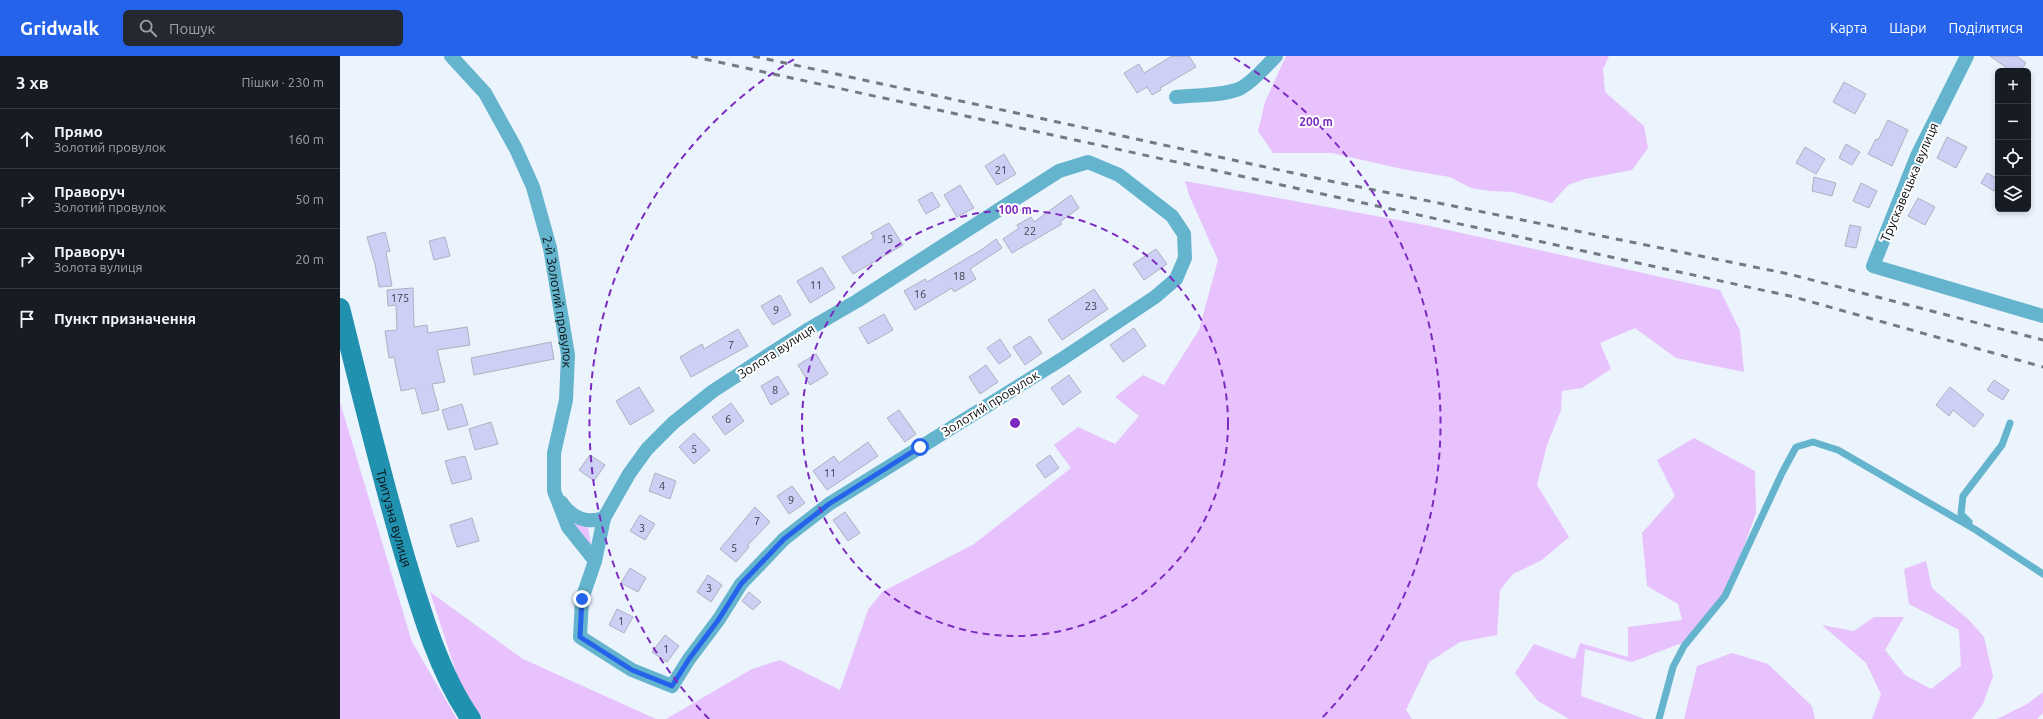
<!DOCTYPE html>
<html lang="uk">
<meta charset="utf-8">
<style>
:root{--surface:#171b24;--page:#242831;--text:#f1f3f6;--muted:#9ea1a6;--line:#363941;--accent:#2563eb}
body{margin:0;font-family:Ubuntu,sans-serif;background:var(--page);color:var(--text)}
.controls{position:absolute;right:12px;top:12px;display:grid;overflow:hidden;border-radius:6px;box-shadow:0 2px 6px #0003}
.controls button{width:36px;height:36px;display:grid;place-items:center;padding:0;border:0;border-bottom:1px solid var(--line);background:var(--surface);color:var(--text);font:20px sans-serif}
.stop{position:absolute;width:12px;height:12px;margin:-9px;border:3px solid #2563eb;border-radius:50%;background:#fff}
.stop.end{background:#2563eb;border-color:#fff;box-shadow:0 1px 4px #0008}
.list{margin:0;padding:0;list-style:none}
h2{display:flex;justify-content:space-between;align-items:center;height:52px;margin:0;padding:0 16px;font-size:17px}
h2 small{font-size:13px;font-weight:400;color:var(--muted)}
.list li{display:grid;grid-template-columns:26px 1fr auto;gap:12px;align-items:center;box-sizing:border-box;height:60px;padding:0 16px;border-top:1px solid var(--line)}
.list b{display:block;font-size:15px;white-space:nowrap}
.list p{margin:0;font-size:13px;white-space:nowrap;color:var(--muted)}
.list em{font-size:13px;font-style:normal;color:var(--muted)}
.icon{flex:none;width:22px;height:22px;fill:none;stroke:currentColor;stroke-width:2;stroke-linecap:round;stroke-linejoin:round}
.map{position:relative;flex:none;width:1703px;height:663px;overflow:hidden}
header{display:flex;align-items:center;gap:24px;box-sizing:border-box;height:56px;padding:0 20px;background:var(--accent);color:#fff}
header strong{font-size:19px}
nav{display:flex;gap:22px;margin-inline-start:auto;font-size:14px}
.search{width:280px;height:36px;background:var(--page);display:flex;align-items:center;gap:10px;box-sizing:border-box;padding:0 14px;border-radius:6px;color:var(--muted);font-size:15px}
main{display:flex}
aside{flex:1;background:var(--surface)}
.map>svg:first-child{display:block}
.green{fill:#e8c2fd}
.building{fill:#cdcff5;stroke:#b0b1bf}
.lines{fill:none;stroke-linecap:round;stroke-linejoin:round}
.lane{stroke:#65b4cd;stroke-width:7}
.street{stroke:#65b4cd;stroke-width:14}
.secondary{stroke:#2091ae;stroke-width:20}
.rail{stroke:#757a81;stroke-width:3;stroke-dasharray:7 7;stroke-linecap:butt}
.route{stroke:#2563eb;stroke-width:5}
.ring{fill:none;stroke:#7b2cbf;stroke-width:2;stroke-dasharray:7 5}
.labels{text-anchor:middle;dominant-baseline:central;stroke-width:4;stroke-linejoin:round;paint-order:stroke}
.number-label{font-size:11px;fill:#3b3e4a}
.street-label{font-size:13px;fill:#0a0d11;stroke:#fff}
.centre{fill:#7b2cbf;stroke:#fff;stroke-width:2}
.ring-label{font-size:12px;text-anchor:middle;font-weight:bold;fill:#7b2cbf;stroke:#fff;stroke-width:4;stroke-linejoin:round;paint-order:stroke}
</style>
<header>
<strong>Gridwalk</strong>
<div class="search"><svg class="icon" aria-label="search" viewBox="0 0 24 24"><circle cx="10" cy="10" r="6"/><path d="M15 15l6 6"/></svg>Пошук</div>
<nav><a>Карта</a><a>Шари</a><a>Поділитися</a></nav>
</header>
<main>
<aside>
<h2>3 хв<small>Пішки · 230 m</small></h2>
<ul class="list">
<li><svg class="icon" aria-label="ahead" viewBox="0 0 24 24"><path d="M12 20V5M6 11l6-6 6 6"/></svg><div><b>Прямо</b><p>Золотий провулок</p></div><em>160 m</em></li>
<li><svg class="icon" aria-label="right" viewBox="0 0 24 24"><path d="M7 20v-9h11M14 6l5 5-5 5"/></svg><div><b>Праворуч</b><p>Золотий провулок</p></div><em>50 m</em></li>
<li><svg class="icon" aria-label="right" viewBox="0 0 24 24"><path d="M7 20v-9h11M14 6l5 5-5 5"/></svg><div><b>Праворуч</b><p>Золота вулиця</p></div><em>20 m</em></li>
<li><svg class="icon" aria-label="arrive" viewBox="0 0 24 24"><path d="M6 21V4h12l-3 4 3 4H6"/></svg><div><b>Пункт призначення</b></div></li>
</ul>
</aside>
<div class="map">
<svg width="1703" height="663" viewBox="0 0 1703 663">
<rect width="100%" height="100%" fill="#ebf3fd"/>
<path class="green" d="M946 0H1269L1263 13 1265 36 1304 70 1308 92 1292 114 1245 123 1228 129 1212 147 1173 136 1150 135 1131 132 1110 121 1062 113 992 97H933L918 75 925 46Z
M845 125 1085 169 1380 234 1400 275 1404 316 1336 302 1295 272 1260 287 1271 313 1242 332 1222 335 1221 354 1207 389 1197 429 1229 481 1202 504 1173 518 1160 534 1157 579 1120 586 1089 606 1066 654 1072 663H326L412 613 440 604 500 634 528 554 542 536 634 488 731 412 714 389 738 371 775 388 799 360 775 341 803 319 824 329 859 274 878 204 849 139Z
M0 346 72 586 117 663H0Z
M1354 382 1415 415 1416 457 1386 540 1347 585 1292 606 1245 593 1241 640 1305 663H1229L1198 645 1175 617 1194 588 1235 603 1240 587 1288 601V571L1342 564 1338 548 1307 530 1302 477 1335 440 1317 404Z
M226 459 248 471 252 494Z
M1586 505 1592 532 1630 565 1644 581 1653 620 1643 648 1632 663H1532L1541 638 1526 607 1482 569 1514 575 1534 561H1564L1545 594 1565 619 1591 633 1621 610 1619 574 1569 548 1564 513Z
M90 536 183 603 316 663H142L122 635Z
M1392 597 1428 608 1472 650 1475 663H1344L1357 610Z
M1703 636V657L1697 663H1657L1687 648Z"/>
<path class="building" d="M832 0H849L856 11 820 32 821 34 812 39 807 31 797 37 784 17 799 8 804 17Z
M1650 0H1677L1686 7 1680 15H1671Z
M1504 26 1526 38 1515 58 1493 46Z
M1548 64 1568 74 1552 110 1528 98 1536 83 1538 84Z
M1607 81 1627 91 1616 112 1597 102Z
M1506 88 1520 96 1512 109 1499 102Z
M1465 91 1485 103 1476 118 1456 107Z
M664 98 676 118 657 129 645 110Z
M1647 117 1658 123 1654 135 1641 127Z
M1474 121 1496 127 1492 140 1472 135Z
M1521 127 1537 135 1529 152 1513 145Z
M620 129 634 152 617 161 604 139Z
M592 136 600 150 586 158 578 144Z
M731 139 739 152 720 166 722 168 672 197 663 183 679 172 677 169 691 161 694 166Z
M1578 142 1595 151 1585 169 1568 160Z
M549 167 563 189 513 218 502 201 534 182 531 177Z
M1510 169 1521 171 1516 192 1505 190Z
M45 176 50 195 46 196 52 230 39 231 35 208 27 181Z
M105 181 110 200 94 204 89 185Z
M656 183 662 192 630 213 636 223 614 236 612 232 575 254 564 235 585 223 587 226 641 194Z
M816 193 827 208 804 224 793 208Z
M482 211 495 232 470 247 457 225Z
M73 232 74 271 87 269 88 277 127 271 130 289 97 294 105 326 92 328 99 354 82 358 75 332 61 335 54 301 49 302 45 275 57 274 56 249 48 250 47 234Z
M754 233 768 253 722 284 708 264Z
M440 239 451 259 433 269 421 250Z
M544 258 553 274 528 288 519 272Z
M794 272 806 290 783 306 770 289Z
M398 273 408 290 351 321 340 301 362 288 364 293Z
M690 280 702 297 685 309 673 291Z
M660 283 671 300 659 308 647 292Z
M211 286 214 303 134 319 131 302Z
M476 298 488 318 470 329 458 309Z
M646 309 658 326 640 338 629 321Z
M729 319 741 336 723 349 711 332Z
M438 320 449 338 431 349 421 330Z
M1654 324 1669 334 1663 344 1647 334Z
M299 331 314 355 290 369 276 345Z
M1610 331 1644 359 1634 371 1613 354 1609 360 1596 349Z
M391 347 404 365 385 379 372 361Z
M122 348 128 369 108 374 102 354Z
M559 354 576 378 565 386 547 362Z
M151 366 158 388 135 394 129 373Z
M354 377 370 394 354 408 339 391Z
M528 386 538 400 487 434 473 415 494 400 499 407Z
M250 399 265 409 254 425 239 414Z
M710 399 719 412 705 422 696 409Z
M125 400 132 423 112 428 105 405Z
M315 417 336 425 330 443 309 435Z
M452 430 465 447 449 458 437 440Z
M415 451 430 466 407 490 409 491 396 506 380 493Z
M505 456 520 477 508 485 493 464Z
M300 459 315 468 305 484 290 475Z
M132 462 139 485 117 491 110 469Z
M290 512 306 522 298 536 281 527Z
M368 519 382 529 371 546 357 536Z
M409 536 421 546 413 554 402 545Z
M277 553 293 561 284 577 269 569Z
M325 579 339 590 327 606 312 596Z"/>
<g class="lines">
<path class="lane" d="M1629 466 1621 458 1623 440 1662 389 1670 367
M1319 663 1333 611 1344 590 1385 540 1442 417 1456 391 1473 386 1498 394 1636 474 1703 518"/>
<g class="street">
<path id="s1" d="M111 0 145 37 176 93 193 131 210 192 228 299 226 344 214 397V435L228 471 255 505"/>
<path d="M1627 0 1577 100 1533 210 1703 260"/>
<path d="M836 41C854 39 886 40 901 32 915 24 925 11 936 0"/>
<path d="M748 106 779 119 832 160 844 178 845 202 836 223 815 241 722 303 489 448 444 483 401 528 379 563 349 603 332 630 292 614 240 581 242 543 255 505 264 462 289 418 307 393 333 367 373 335 467 274 517 245 719 115Z"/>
<path d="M221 446C231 461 246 468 264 462"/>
</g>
<path class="secondary" id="s2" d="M0 252C21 336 41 419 65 501 81 555 99 617 131 663"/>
<path class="rail" d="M351 0 1454 241 1703 311
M413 0 990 125 1449 218 1703 284"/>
</g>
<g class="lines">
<path class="route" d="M242 543 240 581 292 614 332 630 349 603 379 563 401 528 444 483 489 448 580 391"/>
</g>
<g class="ring">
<circle cx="675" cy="367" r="213"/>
<path d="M369 663A426 426 0 0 1 456 2M894 2A426 426 0 0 1 981 663"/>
</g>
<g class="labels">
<g class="number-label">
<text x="661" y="114">21</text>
<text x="690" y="175">22</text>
<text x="547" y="183">15</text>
<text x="619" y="220">18</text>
<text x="476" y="229">11</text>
<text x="580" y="238">16</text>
<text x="60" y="242">175</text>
<text x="751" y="250">23</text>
<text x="436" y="254">9</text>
<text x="391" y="289">7</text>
<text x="435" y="334">8</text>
<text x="388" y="363">6</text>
<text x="354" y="393">5</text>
<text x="490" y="417">11</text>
<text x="322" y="430">4</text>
<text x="451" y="444">9</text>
<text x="417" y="465">7</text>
<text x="302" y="472">3</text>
<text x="394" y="492">5</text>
<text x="369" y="532">3</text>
<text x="281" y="565">1</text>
<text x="326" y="593">1</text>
</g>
<g class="street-label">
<text transform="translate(1569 126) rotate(-67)">Трускавецька вулиця</text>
<text stroke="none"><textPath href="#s1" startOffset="274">2-й Золотий провулок</textPath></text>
<text transform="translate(436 295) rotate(-33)">Золота вулиця</text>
<text transform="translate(650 347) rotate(-32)">Золотий провулок</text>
<text stroke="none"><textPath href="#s2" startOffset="217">Тритузна вулиця</textPath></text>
</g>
</g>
<circle cx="675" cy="367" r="6" class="centre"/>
<g class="ring-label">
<text x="976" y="70">200 m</text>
<text x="675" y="158">100 m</text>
</g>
</svg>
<div class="controls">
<button>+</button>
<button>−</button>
<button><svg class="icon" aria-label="locate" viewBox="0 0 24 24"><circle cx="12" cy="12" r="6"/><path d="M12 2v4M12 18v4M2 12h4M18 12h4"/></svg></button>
<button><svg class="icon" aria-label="layers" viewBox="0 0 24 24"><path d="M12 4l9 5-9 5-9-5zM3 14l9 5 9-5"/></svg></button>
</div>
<div class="stop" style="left:580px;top:391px"></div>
<div class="stop end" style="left:242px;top:543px"></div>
</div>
</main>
